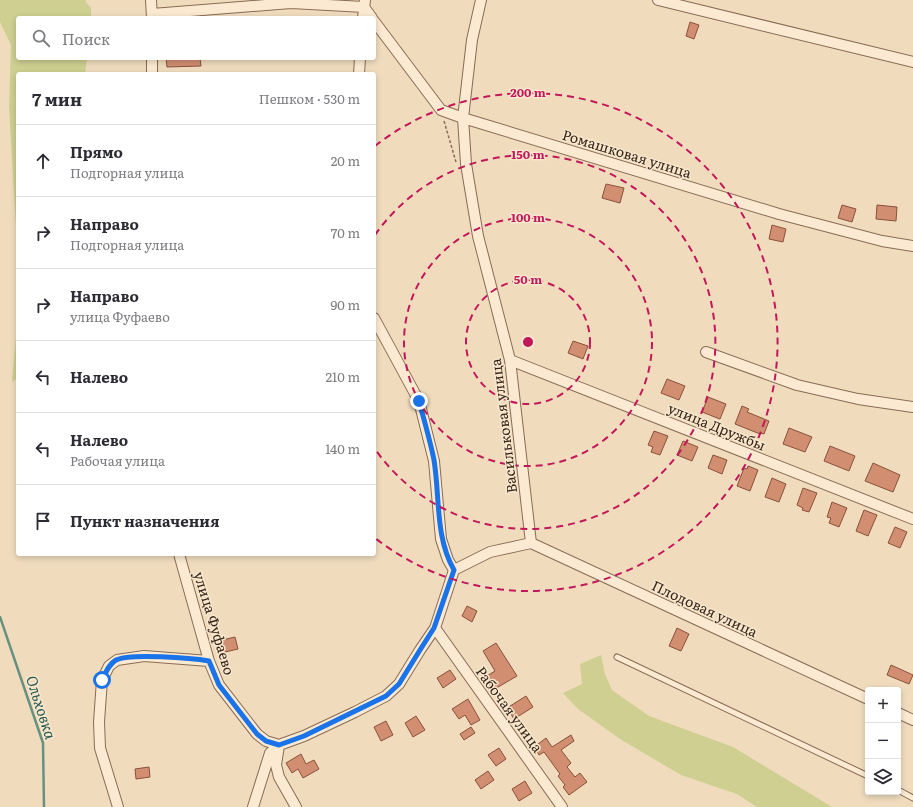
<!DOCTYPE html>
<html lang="ru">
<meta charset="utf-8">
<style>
:root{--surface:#fff;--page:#f7f7f7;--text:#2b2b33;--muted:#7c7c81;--line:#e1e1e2}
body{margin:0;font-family:Literata,serif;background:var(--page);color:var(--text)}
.controls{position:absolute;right:12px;bottom:12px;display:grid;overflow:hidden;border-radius:4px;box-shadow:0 2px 6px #0003}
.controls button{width:36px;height:36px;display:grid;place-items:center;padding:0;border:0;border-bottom:1px solid var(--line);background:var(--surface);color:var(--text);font:20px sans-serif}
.stop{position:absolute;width:12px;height:12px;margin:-9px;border:3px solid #1a73e8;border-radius:50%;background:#fff}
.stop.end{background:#1a73e8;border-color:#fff;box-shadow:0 1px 4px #0008}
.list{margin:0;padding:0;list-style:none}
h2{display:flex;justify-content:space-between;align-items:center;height:52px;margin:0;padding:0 16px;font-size:17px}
h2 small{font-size:13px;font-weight:400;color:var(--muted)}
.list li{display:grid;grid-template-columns:26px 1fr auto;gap:12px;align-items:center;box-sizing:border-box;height:72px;padding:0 16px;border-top:1px solid var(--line)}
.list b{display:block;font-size:15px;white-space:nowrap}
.list p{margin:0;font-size:13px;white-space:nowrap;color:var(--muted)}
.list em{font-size:13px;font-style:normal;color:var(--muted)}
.icon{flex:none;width:22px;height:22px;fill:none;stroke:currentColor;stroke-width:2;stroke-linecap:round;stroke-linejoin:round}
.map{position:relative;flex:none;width:913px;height:807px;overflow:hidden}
.search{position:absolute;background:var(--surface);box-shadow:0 2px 6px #0003;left:16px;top:16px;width:360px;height:44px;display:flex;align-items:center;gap:10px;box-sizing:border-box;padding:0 14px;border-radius:4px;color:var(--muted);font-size:15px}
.panel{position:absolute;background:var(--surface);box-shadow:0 2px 6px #0003;left:16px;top:72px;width:360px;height:484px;border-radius:4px}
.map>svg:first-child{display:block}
.green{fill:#cecf91}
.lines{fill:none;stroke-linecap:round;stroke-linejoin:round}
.stream{stroke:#689081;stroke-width:2.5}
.building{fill:#d18e71;stroke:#8a513a}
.service-casing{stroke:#896b55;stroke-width:7}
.minor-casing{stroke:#896b55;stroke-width:12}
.path{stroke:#896b55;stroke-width:1.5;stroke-dasharray:3 2;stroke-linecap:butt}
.service{stroke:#fbead1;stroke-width:5}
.minor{stroke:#fbead1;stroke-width:10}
.route{stroke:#1a73e8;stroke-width:5}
.ring{fill:none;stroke:#c2185b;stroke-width:2;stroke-dasharray:7 5}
.labels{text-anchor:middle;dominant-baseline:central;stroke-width:3;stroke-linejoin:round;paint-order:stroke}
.street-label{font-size:14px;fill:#38261b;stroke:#f7e7cd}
.water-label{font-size:15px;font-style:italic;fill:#295950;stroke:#f7e7cd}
.centre{fill:#c2185b;stroke:#f7e7cd;stroke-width:2}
.ring-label{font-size:12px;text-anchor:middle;font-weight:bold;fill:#c2185b;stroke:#f7e7cd;stroke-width:3;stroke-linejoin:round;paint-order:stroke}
</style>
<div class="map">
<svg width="913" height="807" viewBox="0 0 913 807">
<rect width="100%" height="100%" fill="#f0dcbd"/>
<path class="green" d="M0 0H86V2L91 8V18H18V58H87L85 74H18V262L9 106 11 45 0 22Z
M18 313V378L12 382Z
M601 655 605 674 612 690 649 716 733 747 832 807H757L737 794 681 775 620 739 578 709 563 693 582 684 580 664Z"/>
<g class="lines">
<path class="stream" d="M0 617 43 743 44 807"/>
</g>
<path class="building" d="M690 22 699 25 694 39 686 36Z
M166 58H200L201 66 167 67Z
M606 184 624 188 620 203 602 198Z
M842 205 856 209 852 222 838 218Z
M877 205 897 207 896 221 876 219Z
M772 225 786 229 783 242 769 239Z
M573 341 588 346 583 359 568 353Z
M667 379 685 386 679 400 661 393Z
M708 397 726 404 720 419 702 412Z
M742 406 749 409 747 412 769 421 764 434 760 433V434L735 424Z
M789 428 812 437 805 452 783 444Z
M654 431 668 436 660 455 651 452 653 447 648 445Z
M683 441 698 447 692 461 677 455Z
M830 446 855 456 849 471 824 461Z
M713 455 727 460 722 474 708 468Z
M873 463 900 475 893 492 865 481Z
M748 466 758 470 750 491 737 486 744 468 747 469Z
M772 478 786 484 779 502 765 497Z
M803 488 817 493 809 512 802 510 803 508 797 505Z
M832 502 847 508 839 527 829 523 831 518 827 517Z
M864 510 877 515 868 536 856 531Z
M895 527 907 532 900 548 888 543Z
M467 606 477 611 472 622 462 616Z
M677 628 689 634 681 651 669 646Z
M235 637 238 649 221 653 218 641Z
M496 643 517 676 493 690 485 677 495 671 483 651Z
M891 665 913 675 909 684 887 675Z
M450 670 456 679 443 688 437 678Z
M526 696 533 707 514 719 507 708Z
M468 699 480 720 471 725 465 715 459 719 452 709Z
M416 716 425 730 413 737 405 723Z
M386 721 393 735 381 741 374 727Z
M471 727 475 733 464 740 460 734Z
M571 735 574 741 561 750 571 763 567 767 575 777 580 773 587 782 569 795 563 787 565 785 558 776 560 774 544 752 539 755 534 747 546 738 552 747Z
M499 748 506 759 496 766 488 755Z
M301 754 306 764 314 760 319 769 303 778 298 769 292 773 286 763Z
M149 767 150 777 136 779 135 769Z
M488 771 494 780 481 789 475 780Z
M525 781 532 793 519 801 512 789Z"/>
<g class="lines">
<defs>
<path id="service" d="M617 657 868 776
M898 790 913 798"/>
<path id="minor" d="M151 0 152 18
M481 0 472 40 463 118 466 164 478 236 510 360 531 543
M658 0 913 62
M152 14 291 3 364 7 372 18
M363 18 365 0
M374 21 441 110 463 118 779 214 882 241 913 246
M152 58V74
M359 74 360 58
M374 318 419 401 434 461 441 539 448 560 454 570
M706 352 797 385 858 399 913 407
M510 360 913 519
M531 543 868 699
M179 554 209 661 219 685 257 734 266 741 279 745
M435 628 562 807
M898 713 913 720
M279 745 276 765 279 777 296 807
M118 807 100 748 99 722 102 680 109 666 117 660 144 656 209 661
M253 807 270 753 279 745 304 736 355 712 386 696 399 684 420 650 435 628 454 570 490 552 531 543"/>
</defs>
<use href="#service" class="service-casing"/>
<use href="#minor" class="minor-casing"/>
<path class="path" d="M444 121 456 162"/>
<use href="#service" class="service"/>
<use href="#minor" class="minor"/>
</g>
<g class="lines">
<path class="route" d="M102 680C106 672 109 664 116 660 130 653 192 658 209 661L219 685 257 734 266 741 279 745 304 736 386 696 399 684 420 650 434 628 454 570C435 537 440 497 434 460 430 440 424 420 419 401"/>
</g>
<g class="ring">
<circle cx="528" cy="342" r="62"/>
<circle cx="528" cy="342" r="124"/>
<path d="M375 235A187 187 0 1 1 375 449"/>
<path d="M375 146A249 249 0 1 1 375 538"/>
</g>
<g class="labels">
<g class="street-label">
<text transform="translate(627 153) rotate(17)">Ромашковая улица</text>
<text transform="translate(503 426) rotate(-97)">Васильковая улица</text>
<text transform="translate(717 426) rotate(22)">улица Дружбы</text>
<text transform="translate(705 608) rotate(25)">Плодовая улица</text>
<text transform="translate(215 623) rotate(73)">улица Фуфаево</text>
<text transform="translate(510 709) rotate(54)">Рабочая улица</text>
</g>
<g class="water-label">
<text transform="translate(42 707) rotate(72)">Ольховка</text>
</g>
</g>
<circle cx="528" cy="342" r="6" class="centre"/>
<g class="ring-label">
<text x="528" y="97">200 m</text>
<text x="528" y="159">150 m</text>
<text x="528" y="222">100 m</text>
<text x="528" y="284">50 m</text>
</g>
</svg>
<div class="controls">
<button>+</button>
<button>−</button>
<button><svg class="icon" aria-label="layers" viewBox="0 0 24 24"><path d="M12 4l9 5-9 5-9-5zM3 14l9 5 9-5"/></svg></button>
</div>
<div class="stop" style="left:102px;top:680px"></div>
<div class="stop end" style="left:419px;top:401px"></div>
<div class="search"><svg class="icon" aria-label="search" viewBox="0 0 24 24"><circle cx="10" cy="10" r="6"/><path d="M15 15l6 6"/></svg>Поиск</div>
<section class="panel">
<h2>7 мин<small>Пешком · 530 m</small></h2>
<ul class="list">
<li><svg class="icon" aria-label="ahead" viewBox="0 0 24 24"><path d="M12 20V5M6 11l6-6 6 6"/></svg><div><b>Прямо</b><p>Подгорная улица</p></div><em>20 m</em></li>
<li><svg class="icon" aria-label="right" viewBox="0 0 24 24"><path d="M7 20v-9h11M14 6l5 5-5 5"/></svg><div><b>Направо</b><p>Подгорная улица</p></div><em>70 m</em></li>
<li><svg class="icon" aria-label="right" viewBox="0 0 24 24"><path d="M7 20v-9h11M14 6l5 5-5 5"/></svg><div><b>Направо</b><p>улица Фуфаево</p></div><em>90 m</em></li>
<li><svg class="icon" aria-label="left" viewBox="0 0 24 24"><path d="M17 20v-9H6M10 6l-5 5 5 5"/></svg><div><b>Налево</b></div><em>210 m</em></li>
<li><svg class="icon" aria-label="left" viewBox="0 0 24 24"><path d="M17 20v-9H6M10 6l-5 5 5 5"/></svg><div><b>Налево</b><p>Рабочая улица</p></div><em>140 m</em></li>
<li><svg class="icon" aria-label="arrive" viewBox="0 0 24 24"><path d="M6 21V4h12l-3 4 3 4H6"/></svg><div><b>Пункт назначения</b></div></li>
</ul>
</section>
</div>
